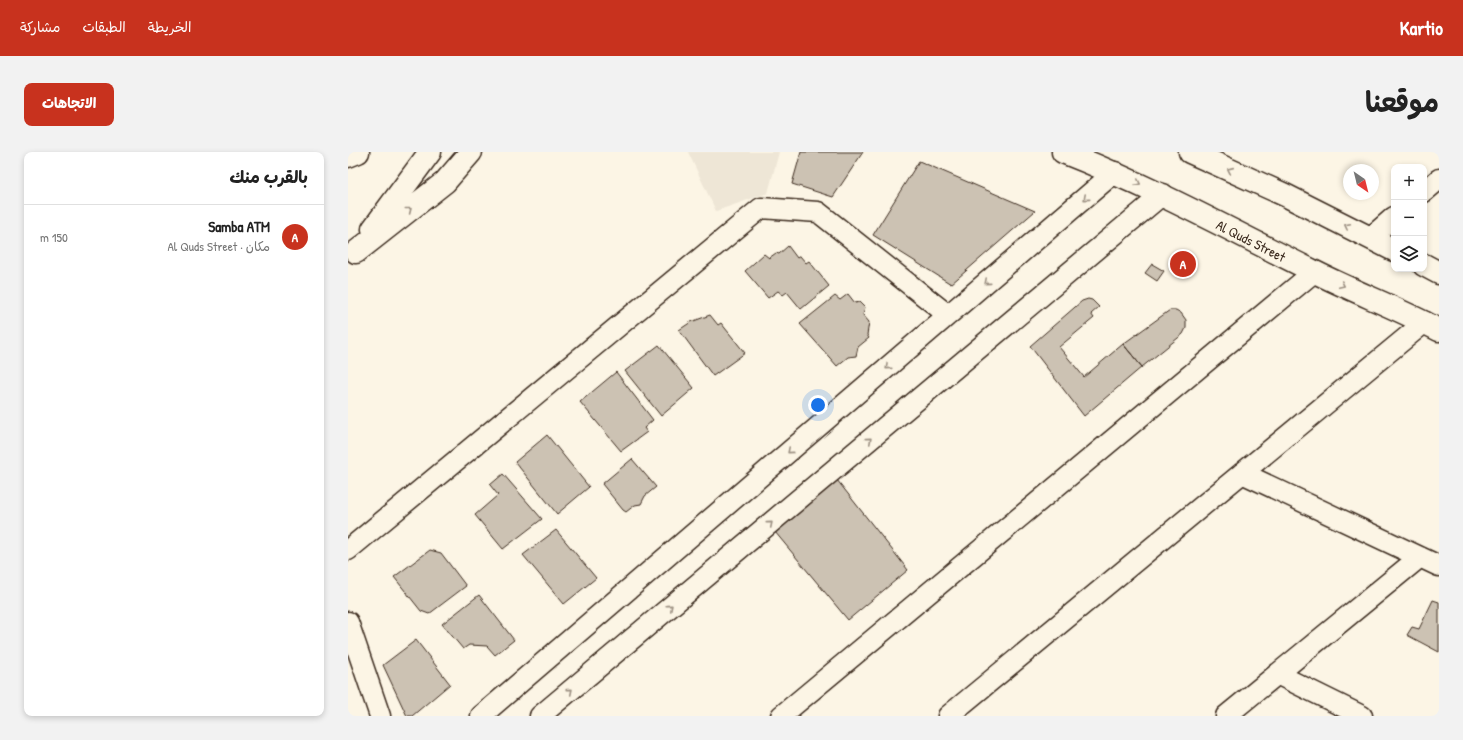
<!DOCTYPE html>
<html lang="ar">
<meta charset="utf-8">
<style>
:root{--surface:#fff;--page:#f2f2f2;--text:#222;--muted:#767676;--line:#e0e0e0;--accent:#c8321e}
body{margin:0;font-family:"Patrick Hand","Playpen Sans Arabic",sans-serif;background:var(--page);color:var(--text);direction:rtl}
.controls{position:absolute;right:12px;top:12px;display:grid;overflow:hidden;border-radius:8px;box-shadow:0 2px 6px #0003}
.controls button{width:36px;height:36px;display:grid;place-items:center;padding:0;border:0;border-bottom:1px solid var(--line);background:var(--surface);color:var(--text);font:20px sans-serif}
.compass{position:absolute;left:995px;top:12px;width:36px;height:36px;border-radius:50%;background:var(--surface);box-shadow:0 2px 6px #0003;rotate:145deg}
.you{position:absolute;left:470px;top:253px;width:14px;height:14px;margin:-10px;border:3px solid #fff;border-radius:50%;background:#1a73e8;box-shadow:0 0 0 6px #1a73e833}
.badge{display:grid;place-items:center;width:26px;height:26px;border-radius:50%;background:var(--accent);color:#fff;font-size:13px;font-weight:700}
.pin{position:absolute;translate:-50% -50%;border:2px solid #fff;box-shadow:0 1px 4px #0006}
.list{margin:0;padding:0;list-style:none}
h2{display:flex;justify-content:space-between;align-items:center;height:52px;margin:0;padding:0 16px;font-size:17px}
h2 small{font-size:13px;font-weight:400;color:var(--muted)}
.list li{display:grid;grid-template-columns:26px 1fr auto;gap:12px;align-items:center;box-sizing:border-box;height:64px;padding:0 16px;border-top:1px solid var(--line)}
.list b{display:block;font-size:15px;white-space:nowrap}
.list p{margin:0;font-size:13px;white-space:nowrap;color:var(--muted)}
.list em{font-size:13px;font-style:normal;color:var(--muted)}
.icon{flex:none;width:22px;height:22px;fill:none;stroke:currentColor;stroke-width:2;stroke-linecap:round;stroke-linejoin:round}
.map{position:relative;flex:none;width:1091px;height:564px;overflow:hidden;direction:ltr;border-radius:8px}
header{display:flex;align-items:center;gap:24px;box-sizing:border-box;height:56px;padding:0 20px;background:var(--accent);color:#fff}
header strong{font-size:19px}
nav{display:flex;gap:22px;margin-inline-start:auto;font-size:14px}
.intro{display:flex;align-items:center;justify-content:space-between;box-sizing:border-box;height:96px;padding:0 24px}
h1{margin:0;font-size:28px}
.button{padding:10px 18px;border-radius:8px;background:var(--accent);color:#fff;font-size:14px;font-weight:700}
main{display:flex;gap:24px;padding:0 24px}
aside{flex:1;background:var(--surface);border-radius:8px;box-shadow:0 2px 6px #0003}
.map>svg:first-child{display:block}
.built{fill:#eee6d6}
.building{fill:#ccc2b3;stroke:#3b2a1e}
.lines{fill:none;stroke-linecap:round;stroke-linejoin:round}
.minor-casing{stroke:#3b2a1e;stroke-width:23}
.secondary-casing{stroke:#3b2a1e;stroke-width:25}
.minor{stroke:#fcf5e5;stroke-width:20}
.secondary{stroke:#fcf5e5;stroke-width:22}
.oneway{stroke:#9c9082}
.labels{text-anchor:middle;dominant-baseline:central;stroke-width:3;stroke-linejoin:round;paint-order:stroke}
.street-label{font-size:14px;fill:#3b2a1e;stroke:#fcf5e5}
</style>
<header>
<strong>Kartio</strong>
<nav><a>الخريطة</a><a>الطبقات</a><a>مشاركة</a></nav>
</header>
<div class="intro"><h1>موقعنا</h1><a class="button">الاتجاهات</a></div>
<main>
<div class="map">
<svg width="1091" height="564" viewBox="0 0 1091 564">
<rect width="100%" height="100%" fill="#fcf5e5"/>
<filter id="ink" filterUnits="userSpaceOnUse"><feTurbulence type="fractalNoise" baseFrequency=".025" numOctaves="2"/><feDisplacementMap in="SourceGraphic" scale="8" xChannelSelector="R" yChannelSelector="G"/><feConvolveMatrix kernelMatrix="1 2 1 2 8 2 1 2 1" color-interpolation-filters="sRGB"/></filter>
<g filter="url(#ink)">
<path class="built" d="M340 0H431L420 41 368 59Z"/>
<path class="building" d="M453 0H515L485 45 444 32Z
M571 9 687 59 603 132 525 83Z
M440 94 449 106 452 104 458 111 461 109 481 134 453 157 439 140 435 143 430 139 420 146 397 119 416 102 421 106 428 101 431 102Z
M834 106 843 111 840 118 835 119 828 114 829 109Z
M804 112 816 119 809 129 797 121Z
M500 142 507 151 512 150 517 155 515 163 521 170 519 183 521 186 510 195 508 204 500 205 489 214 452 172 487 144 492 148Z
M740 147 744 148 751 155 743 162 746 166 711 195 736 225 775 192 794 215 736 264 682 194 734 149Z
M822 158H828L833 161 838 168V176L835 182 794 215 775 192Z
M362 163 370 173 373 171 397 201 365 224 331 178 343 170Z
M311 193 346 236 313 264 277 219Z
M268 220 305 268 296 276 299 280 273 299 232 250Z
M199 283 241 335 209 362 167 310Z
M284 307 308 335 297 344 293 352 287 353 278 360 275 358 254 332Z
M155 322 194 367 155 397 127 363 150 343 142 333Z
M489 328 560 418 500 468 427 380Z
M208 378 248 426 216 452 175 403Z
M82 398 93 401 118 434 81 462 73 459 46 425Z
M131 443 166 488 147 503 139 494 121 493 115 497 94 472Z
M1085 448 1091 450V500L1059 483 1064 475 1071 477Z
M68 488 102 532 64 564H59L35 513Z"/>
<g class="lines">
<defs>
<path id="minor" d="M1076 40 1091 27
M1022 86 1046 65
M894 321 1091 414
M0 398 413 56 470 60 600 163
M0 470 32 564
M929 522 1014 564
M133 564 767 20
M192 564 815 42
M433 564 966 120
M600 564 1077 170
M878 564 1072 405"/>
<g id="secondary">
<path id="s1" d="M715 0C802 34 882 78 965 119 1006 140 1050 156 1091 178"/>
<path d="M842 0 937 43 1046 98"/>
<path d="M0 4 10 0"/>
<path d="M25 77 82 0"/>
<path d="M8 100 97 30 123 0"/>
<path d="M1076 113 1091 121"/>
</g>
</defs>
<use href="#minor" class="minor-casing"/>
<use href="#secondary" class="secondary-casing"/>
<use href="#minor" class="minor"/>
<use href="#secondary" class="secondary"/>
</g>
<defs><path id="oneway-chevron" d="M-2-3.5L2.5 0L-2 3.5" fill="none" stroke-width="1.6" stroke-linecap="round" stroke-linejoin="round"/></defs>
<g class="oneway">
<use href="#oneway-chevron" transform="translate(882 18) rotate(-156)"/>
<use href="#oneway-chevron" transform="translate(790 31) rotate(25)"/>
<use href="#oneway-chevron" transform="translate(738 46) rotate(139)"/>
<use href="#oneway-chevron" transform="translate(61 58) rotate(-38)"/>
<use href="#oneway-chevron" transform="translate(999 74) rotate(-153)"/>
<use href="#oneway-chevron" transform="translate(639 130) rotate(139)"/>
<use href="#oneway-chevron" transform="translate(994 133) rotate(25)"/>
<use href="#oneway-chevron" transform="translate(540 215) rotate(139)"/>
<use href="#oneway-chevron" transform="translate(521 288) rotate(-40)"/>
<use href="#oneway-chevron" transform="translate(442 299) rotate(139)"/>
<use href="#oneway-chevron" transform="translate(422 372) rotate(-40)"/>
<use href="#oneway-chevron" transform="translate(322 455) rotate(-40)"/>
<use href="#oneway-chevron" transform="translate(222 539) rotate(-40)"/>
</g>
</g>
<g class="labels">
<g class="street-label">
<text stroke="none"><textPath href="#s1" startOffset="208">Al Quds Street</textPath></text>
</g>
</g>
</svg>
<div class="controls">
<button>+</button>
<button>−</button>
<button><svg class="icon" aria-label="layers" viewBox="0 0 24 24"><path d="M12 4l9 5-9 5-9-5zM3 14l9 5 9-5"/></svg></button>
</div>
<svg class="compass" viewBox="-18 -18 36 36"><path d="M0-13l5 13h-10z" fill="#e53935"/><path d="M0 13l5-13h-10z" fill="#767676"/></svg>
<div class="you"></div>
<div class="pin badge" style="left:835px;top:112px">A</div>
</div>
<aside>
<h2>بالقرب منك<small></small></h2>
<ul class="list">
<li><span class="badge">A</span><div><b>Samba ATM</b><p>مكان · Al Quds Street</p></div><em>150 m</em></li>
</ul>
</aside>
</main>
